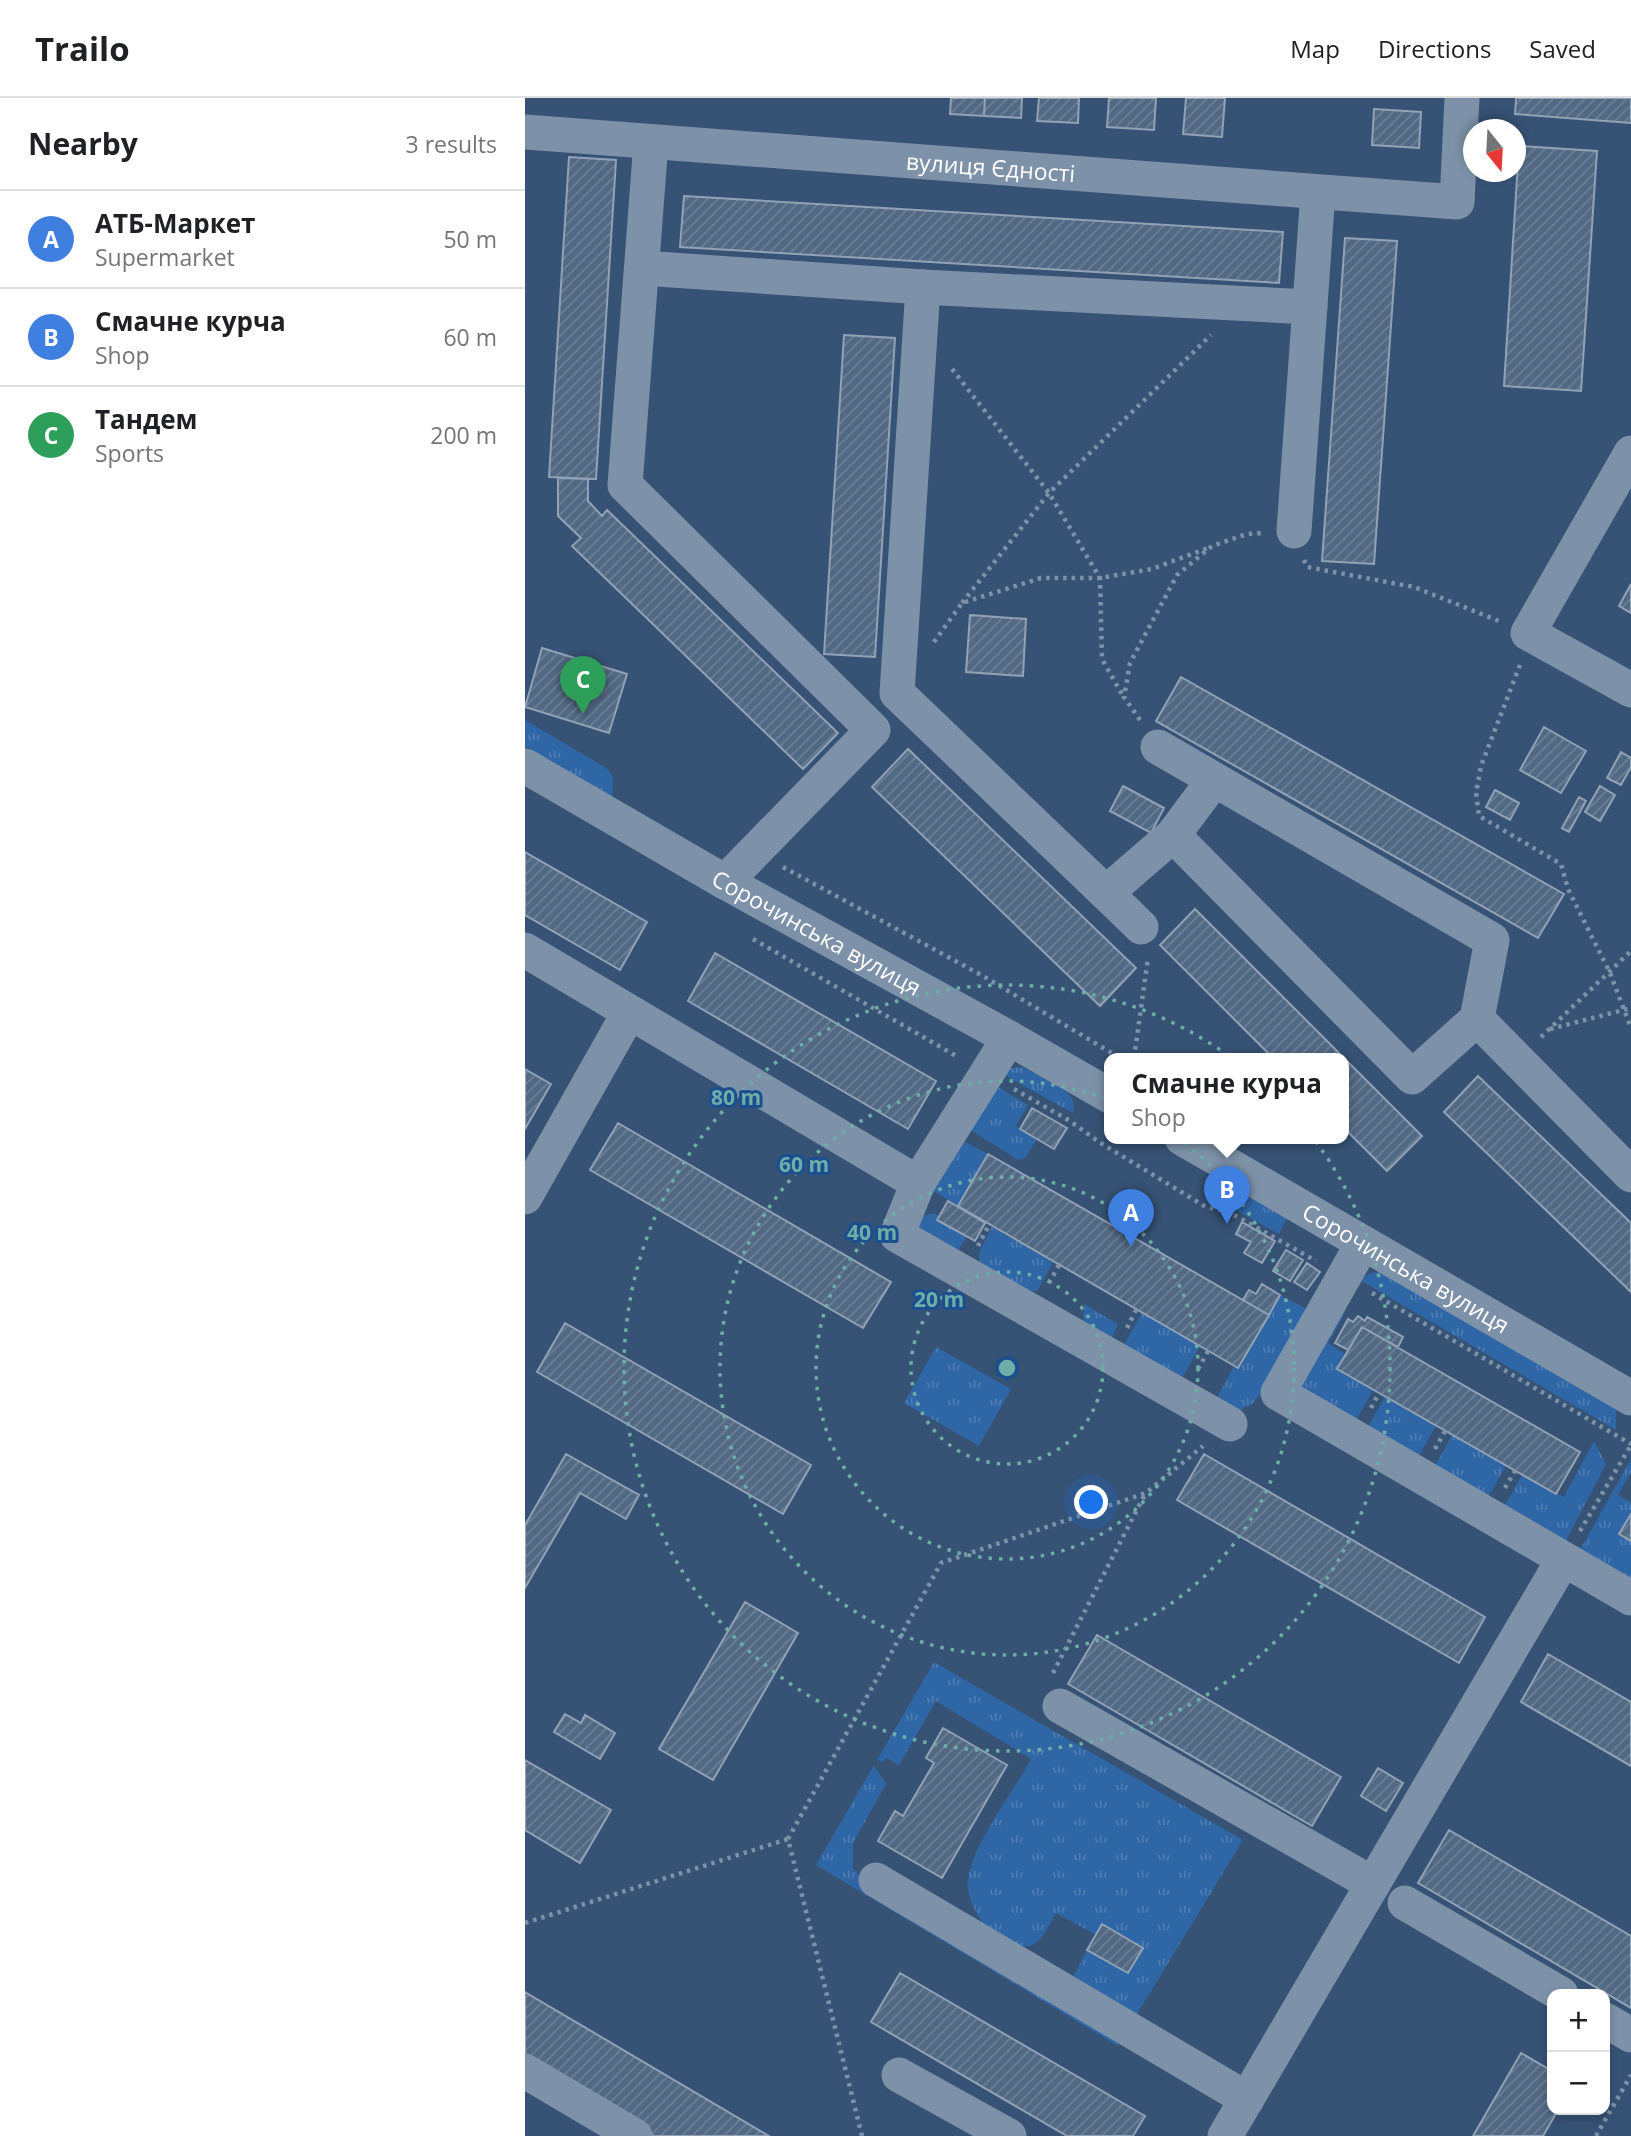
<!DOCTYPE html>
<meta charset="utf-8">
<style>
:root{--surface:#fff;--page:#f2f2f2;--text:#202124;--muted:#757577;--line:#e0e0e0;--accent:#0f766e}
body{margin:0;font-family:"Open Sans",sans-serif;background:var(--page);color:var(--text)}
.controls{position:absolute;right:21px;bottom:21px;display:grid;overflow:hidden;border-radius:14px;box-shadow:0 4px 10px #0003}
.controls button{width:63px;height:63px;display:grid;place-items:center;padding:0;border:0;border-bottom:2px solid var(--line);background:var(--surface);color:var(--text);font:35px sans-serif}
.compass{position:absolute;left:938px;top:21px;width:63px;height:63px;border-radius:50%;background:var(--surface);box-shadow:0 4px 10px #0003;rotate:162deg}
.you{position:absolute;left:567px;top:1405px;width:24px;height:24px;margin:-18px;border:5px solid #fff;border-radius:50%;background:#1a73e8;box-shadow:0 0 0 10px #1a73e833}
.badge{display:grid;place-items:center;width:46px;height:46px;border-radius:50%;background:var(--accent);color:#fff;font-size:23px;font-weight:700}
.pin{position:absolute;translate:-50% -58px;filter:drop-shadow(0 2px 4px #0008)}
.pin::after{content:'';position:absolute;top:37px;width:24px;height:21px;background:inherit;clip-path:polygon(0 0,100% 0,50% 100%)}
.popup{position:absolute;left:579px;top:955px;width:245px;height:91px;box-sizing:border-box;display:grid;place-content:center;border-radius:14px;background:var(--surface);filter:drop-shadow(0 2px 5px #0005);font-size:23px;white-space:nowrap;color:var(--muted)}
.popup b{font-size:26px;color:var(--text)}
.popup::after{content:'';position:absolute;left:50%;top:100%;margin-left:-14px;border:14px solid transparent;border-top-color:var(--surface)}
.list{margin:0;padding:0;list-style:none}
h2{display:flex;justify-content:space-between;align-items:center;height:91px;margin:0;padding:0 28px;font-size:30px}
h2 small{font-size:23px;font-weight:400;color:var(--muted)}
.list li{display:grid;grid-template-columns:46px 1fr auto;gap:21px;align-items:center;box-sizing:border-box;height:98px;padding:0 28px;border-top:2px solid var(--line)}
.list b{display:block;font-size:26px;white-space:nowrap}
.list p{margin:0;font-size:23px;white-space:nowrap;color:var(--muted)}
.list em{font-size:23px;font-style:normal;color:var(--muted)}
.map{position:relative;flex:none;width:1106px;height:2038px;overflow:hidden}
header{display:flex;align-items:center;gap:42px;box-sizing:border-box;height:98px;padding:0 35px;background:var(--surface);border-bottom:2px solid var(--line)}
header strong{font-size:33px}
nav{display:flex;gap:38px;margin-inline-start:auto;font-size:24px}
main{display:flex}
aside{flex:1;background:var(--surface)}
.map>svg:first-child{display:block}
.grass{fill:url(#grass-tufts)}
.building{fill:url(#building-hatch);stroke:#92a2b6;stroke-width:2}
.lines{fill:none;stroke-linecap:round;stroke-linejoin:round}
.path{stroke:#7d92a8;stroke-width:4.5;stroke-dasharray:3.5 5;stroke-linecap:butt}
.minor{stroke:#7d92a8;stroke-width:35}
.ring{fill:none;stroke:#6fada8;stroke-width:3.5;stroke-dasharray:3.5 7}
.labels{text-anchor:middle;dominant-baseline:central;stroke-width:6;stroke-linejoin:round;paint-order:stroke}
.street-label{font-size:23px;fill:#fff;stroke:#1b4f8f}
.centre{fill:#6fada8;stroke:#1b4f8f;stroke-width:3.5}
.ring-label{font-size:21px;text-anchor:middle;font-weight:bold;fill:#6fada8;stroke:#1b4f8f;stroke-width:6;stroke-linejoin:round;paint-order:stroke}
</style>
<header>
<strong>Trailo</strong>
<nav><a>Map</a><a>Directions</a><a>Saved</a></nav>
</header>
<main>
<aside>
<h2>Nearby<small>3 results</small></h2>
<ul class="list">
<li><span class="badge" style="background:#3f7fe0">A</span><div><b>АТБ-Маркет</b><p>Supermarket</p></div><em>50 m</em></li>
<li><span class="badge" style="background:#3f7fe0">B</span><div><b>Смачне курча</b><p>Shop</p></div><em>60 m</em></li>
<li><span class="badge" style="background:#2e9e5b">C</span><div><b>Тандем</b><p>Sports</p></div><em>200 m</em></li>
</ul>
</aside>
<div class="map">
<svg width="1106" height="2038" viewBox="0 0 1106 2038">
<defs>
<pattern id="grass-tufts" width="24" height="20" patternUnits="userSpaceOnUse" patternTransform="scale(1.75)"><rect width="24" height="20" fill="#2f66a5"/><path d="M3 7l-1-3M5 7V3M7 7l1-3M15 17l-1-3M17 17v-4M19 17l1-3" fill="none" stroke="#4e7db2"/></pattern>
<pattern id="building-hatch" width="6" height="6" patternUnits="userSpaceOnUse" patternTransform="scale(1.75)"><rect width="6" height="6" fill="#526984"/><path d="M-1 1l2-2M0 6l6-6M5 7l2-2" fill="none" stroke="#6c8096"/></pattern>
</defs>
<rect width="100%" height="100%" fill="#365274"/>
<path class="grass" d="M0 622 83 671 88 680 87 699 0 648Z
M497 969C515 979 555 990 548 1015L479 977 483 971Z
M468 986 503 1007 491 1028 512 1041 500 1060 493 1062 441 1029Z
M431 1045H442L463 1056 433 1108 405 1091Z
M712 1091 762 1120 754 1136 703 1108Z
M409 1115 414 1118 413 1122 442 1138 430 1158 393 1131 395 1119Z
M467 1129 528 1164 512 1193 492 1192 454 1165V1155Z
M853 1173 1091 1309V1332L833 1181Z
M755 1197 784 1212 734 1298 728 1305 712 1314 687 1309 709 1268 713 1270Z
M559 1206 593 1226 583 1247 558 1226Z
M809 1211 819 1217 803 1245 820 1256 812 1272 848 1292 828 1328 776 1289Z
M617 1215 675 1248 653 1288 595 1254Z
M411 1249 486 1291 454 1348 379 1305Z
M860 1299 911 1328 890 1365 839 1335Z
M927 1337 981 1368 960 1404 907 1374Z
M1069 1343 1081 1366 1037 1450 976 1414 997 1377 1039 1399Z
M1106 1361V1374L1093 1397 1106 1405V1490L1051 1459Z
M409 1564 718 1742 606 1926 549 1882V1877L562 1852 618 1849 578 1826 571 1837 531 1815C510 1855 508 1853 466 1840 458 1825 445 1808 443 1791 438 1758 490 1692 506 1661L411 1603 374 1667 361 1660 358 1664 352 1662Z
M349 1667 361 1686 328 1745V1769L334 1778 598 1939 593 1948 291 1767Z"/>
<path class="building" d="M426 0H460L459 18 425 16Z
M460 0H497L496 20 459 18Z
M514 0H554L553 25 512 23Z
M584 0H631L629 32 582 29Z
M661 0H700L697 39 658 36Z
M991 0H1106V25L990 16Z
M849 11 896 14 894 50 847 47Z
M994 48 1072 53 1056 293 979 288Z
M44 59 91 62 71 381 24 379Z
M159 98 758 134 754 185 155 149Z
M820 140 872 143 849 466 797 463Z
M319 237 370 240 350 559 299 556Z
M33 380 63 381V403L77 418 82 412 313 635 278 671 47 448 56 440 33 418Z
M1106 486V515L1094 508Z
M445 517 501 521 498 578 441 574Z
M17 550 102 576 84 635 0 609Z
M656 579 1039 796 1013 840 631 623Z
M1019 629 1061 653 1036 695 995 672Z
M383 651 611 870 575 908 347 689Z
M1096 654 1106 660V669L1096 687 1082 680Z
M598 688 639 710 626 735 585 713Z
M1075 688 1090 697 1075 723 1060 714Z
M970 692 994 705 985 722 961 709Z
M1054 699 1061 703 1044 734 1037 730Z
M0 754 122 824 95 872 0 817Z
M670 811 819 960H748L635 847Z
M190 855 411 983 383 1031 163 903Z
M819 960 897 1038 862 1073 819 1030Z
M0 971 26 986 0 1031Z
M953 978 1106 1125V1194L919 1014Z
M507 1010 542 1030 529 1051 495 1031Z
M93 1025 366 1184 338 1230 65 1072Z
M463 1056 744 1217 713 1270 433 1108Z
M423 1103 460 1125 450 1143 412 1122Z
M717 1124 750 1143 737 1165 719 1155 726 1144 711 1136Z
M761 1152 778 1162 765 1183 748 1173Z
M782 1165 795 1174 782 1192 769 1184Z
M737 1186 755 1197 744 1217 718 1202 724 1192 731 1196Z
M833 1218 840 1223 842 1219 878 1239 873 1249 837 1229 823 1252 810 1245 823 1221 828 1224Z
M40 1225 286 1367 258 1416 12 1274Z
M837 1229 1055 1354 1031 1396 812 1271Z
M41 1356 114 1397 101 1421 55 1395 0 1490V1427Z
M679 1356 960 1519 934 1565 652 1402Z
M1106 1416V1443L1094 1436Z
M220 1504 273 1535 188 1682 134 1651Z
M572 1537 816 1679 787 1728 543 1586Z
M1023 1556 1106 1604V1668L996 1604Z
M40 1616 56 1625 60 1617 90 1635 75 1661 29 1634Z
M418 1630 482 1667 417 1780 353 1743 370 1713 378 1718 409 1665 401 1660Z
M0 1662 86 1712 55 1765 0 1732Z
M853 1670 878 1685 861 1713 836 1698Z
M924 1732 1106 1838V1910L893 1785Z
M577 1826 618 1850 603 1875 562 1852Z
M375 1875 620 2018 608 2038H542L346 1924Z
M0 1894 244 2038H129L0 1962Z
M996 1955 1027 1973V2012H1033L1018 2038H948Z"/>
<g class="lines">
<path class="path" d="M427 271 524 395 575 480 577 561 598 598
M779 462 782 469 889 489 974 523
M437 505 524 395 686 237
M409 544 437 505 516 480H575L627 471 683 450
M995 567 956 668 951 695 954 718 1036 766 1043 791 1085 875 1106 930
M615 622 599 599 605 565 652 477 687 448 722 436 738 435
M258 769 458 878 595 960
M228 841 433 959
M1025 931 1106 910
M1016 939 1106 853
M609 960 623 860
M489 991 545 1023 574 1044 681 1109 704 1114 791 1163
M453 1148 464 1127
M524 1185 534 1167
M847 1195 1106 1346
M602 1230 611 1212
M673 1271 683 1253
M846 1310 854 1295
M910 1351 920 1333
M980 1390 990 1373
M1055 1433 1106 1347
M528 1575 620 1396
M0 1825 263 1741
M337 2038 263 1741 416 1465 621 1395 678 1348
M1071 2038 1106 1977"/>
<g class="minor">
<path id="s1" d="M0 34 932 104 937 0"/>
<path d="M126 44 100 387 348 632 200 784"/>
<path d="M117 170 398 189 785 209"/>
<path d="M398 189 372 595 581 795 648 737 689 682"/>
<path d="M1106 355 1003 535 1106 592"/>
<path d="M769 433 793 94"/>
<path d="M633 649 967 842 952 921 1106 1077"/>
<path id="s2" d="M0 668 200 784 484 940 585 998"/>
<path d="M648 737 887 979 952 921"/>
<path d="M581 795 616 829"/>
<path d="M0 852 393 1085 372 1137 705 1326"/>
<path id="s3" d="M657 1040 1106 1300"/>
<path d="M393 1085 484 940"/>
<path d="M0 1099 104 915"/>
<path d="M838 1145 753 1295 1106 1500"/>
<path d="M535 1608 848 1786"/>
<path d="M351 1782 722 2001"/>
<path d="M880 1805 1036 1896"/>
<path d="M1080 1922 1106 1937"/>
<path d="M0 1973 110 2038"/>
<path d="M374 1977 484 2038"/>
<path d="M700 2038 1038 1462"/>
</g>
</g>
<g class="ring">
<circle cx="482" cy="1270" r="96"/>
<circle cx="482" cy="1270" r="191"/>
<circle cx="482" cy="1270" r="287"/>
<circle cx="482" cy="1270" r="383"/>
</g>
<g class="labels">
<g class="street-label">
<text stroke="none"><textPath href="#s1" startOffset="467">вулиця Єдності</textPath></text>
<text stroke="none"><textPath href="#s2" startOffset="336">Сорочинська вулиця</textPath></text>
<text stroke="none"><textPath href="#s3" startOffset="259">Сорочинська вулиця</textPath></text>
</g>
</g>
<circle cx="482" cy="1270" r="10" class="centre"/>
<g class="ring-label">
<text x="211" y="1007">80 m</text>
<text x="279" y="1074">60 m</text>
<text x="347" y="1142">40 m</text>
<text x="414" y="1209">20 m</text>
</g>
</svg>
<div class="controls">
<button>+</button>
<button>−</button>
</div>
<svg class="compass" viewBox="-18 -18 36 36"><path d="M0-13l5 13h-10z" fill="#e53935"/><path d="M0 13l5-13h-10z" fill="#757577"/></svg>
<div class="you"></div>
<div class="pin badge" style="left:606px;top:1149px;background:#3f7fe0">A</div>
<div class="pin badge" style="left:702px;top:1126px;background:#3f7fe0">B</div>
<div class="popup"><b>Смачне курча</b>Shop</div>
<div class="pin badge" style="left:58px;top:616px;background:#2e9e5b">C</div>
</div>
</main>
